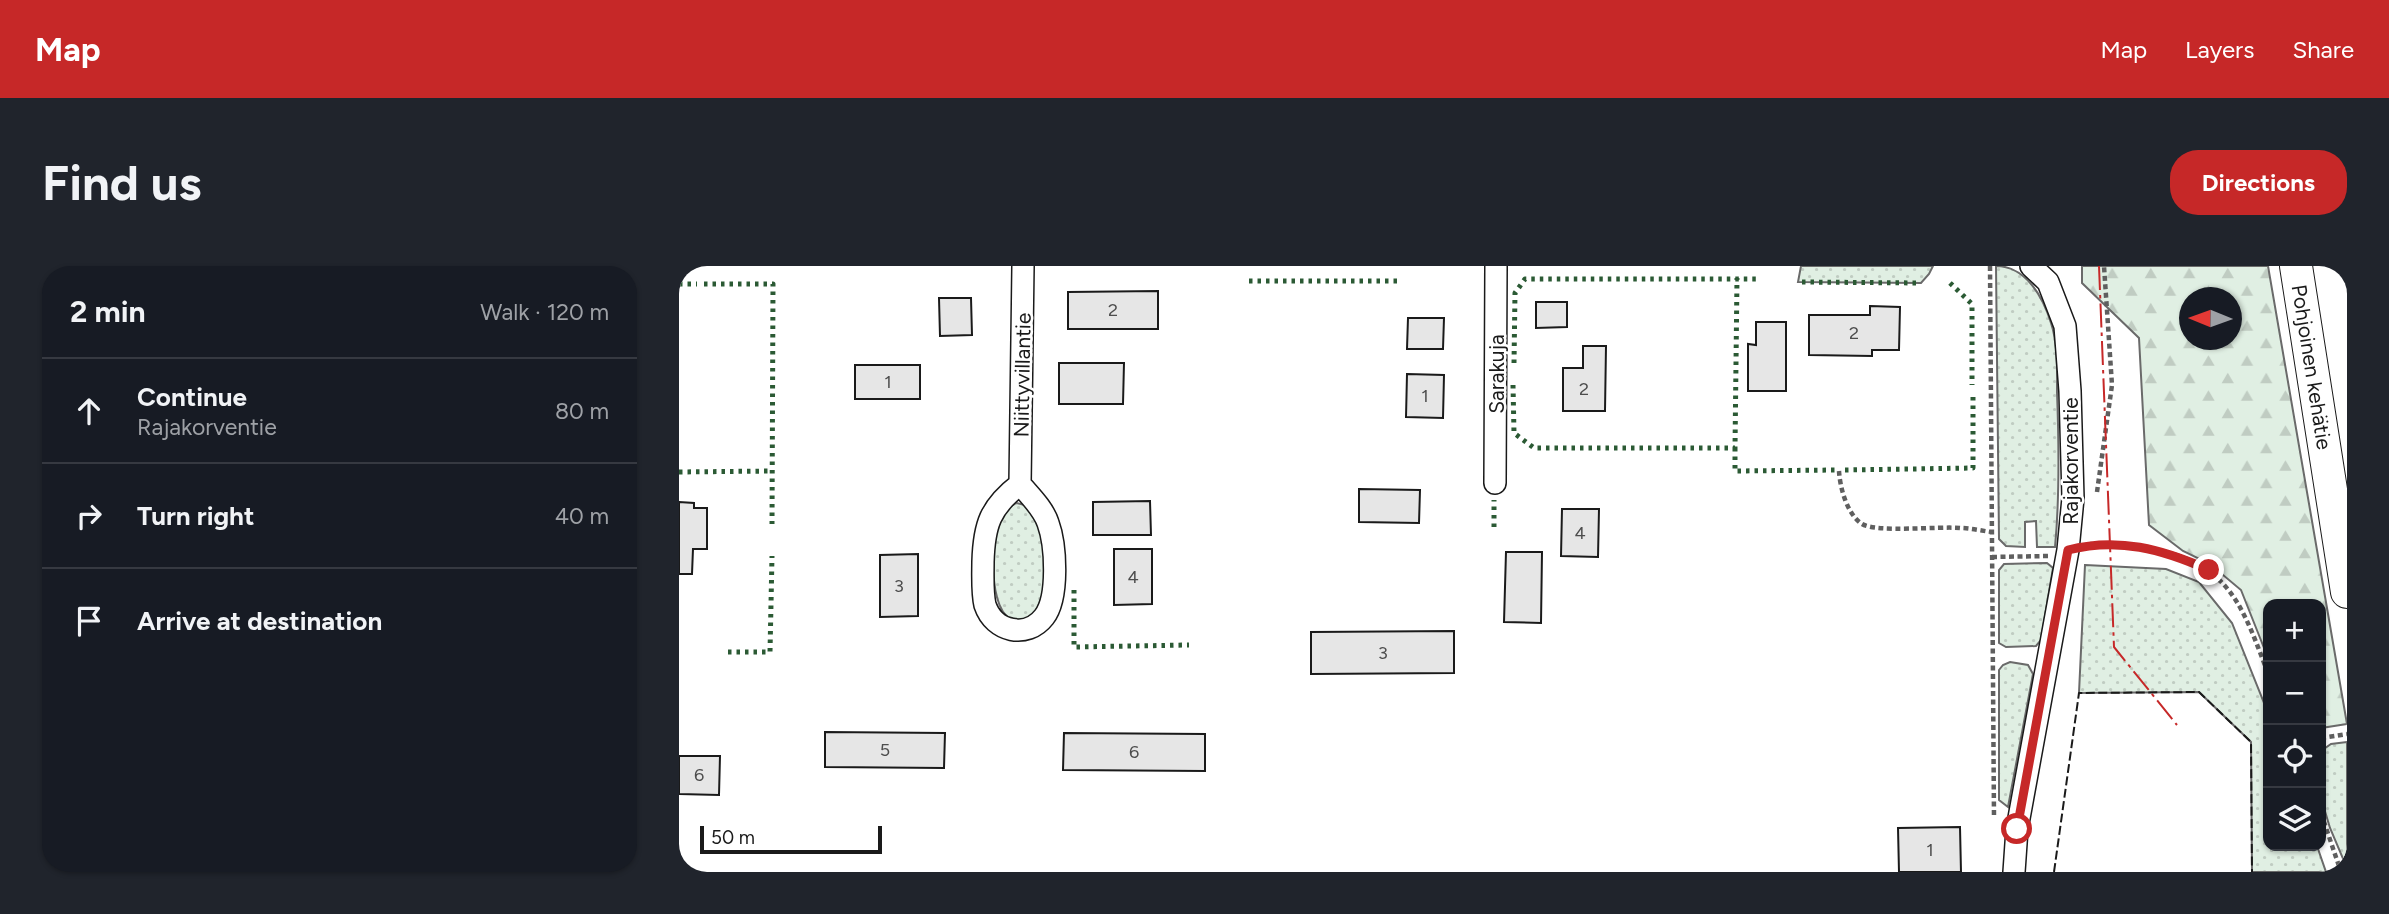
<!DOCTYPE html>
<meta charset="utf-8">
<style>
:root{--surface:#171b24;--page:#20242c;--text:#f1f3f6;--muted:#9ea1a6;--line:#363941;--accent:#c62828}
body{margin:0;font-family:Figtree,sans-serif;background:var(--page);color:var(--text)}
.controls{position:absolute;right:21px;bottom:21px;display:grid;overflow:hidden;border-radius:14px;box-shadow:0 2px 5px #0004}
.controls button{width:63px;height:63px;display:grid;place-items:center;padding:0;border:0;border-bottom:2px solid var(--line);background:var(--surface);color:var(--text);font:35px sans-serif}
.compass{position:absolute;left:1500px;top:21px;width:63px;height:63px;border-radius:50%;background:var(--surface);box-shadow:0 2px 5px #0004;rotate:271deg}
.scale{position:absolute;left:21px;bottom:18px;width:182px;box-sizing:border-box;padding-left:7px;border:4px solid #1a1a1a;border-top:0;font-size:19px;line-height:24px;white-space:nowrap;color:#1a1a1a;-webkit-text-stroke:5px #fff;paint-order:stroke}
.stop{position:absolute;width:21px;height:21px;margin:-16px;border:5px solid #c62828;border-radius:50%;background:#fff}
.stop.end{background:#c62828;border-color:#fff;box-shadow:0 2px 7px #0008}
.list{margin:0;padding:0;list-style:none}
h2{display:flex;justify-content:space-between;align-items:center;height:91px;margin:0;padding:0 28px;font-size:30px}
h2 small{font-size:23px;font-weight:400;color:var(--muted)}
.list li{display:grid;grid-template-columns:46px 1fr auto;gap:21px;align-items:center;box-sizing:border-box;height:105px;padding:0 28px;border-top:2px solid var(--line)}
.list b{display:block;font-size:26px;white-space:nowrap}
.list p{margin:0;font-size:23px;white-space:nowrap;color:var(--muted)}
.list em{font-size:23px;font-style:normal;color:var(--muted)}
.icon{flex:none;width:38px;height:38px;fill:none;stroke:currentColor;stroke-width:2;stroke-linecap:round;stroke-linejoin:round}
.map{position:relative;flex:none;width:1668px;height:606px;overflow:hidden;border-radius:28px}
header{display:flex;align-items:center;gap:42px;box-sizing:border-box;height:98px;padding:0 35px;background:var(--accent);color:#fff}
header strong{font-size:33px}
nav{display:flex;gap:38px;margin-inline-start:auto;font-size:24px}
.intro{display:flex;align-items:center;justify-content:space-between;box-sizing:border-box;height:168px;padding:0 42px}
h1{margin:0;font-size:49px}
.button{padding:18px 32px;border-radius:28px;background:var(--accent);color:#fff;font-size:24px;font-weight:700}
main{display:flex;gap:42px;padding:0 42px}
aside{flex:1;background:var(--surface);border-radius:28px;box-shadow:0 2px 5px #0004}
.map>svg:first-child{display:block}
.grass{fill:url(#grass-dots);stroke:#6a6a6a;stroke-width:2}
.forest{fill:url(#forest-firs);stroke:#6a6a6a;stroke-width:2;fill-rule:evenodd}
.building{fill:#e6e6e6;stroke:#1a1a1a;stroke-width:2}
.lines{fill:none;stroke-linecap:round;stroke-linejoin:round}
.minor-casing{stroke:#1a1a1a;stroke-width:24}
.secondary-casing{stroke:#1a1a1a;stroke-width:34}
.path{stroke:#5f5f5f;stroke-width:4.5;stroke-dasharray:5 3.5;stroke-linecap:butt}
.minor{stroke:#fff;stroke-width:21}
.secondary{stroke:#fff;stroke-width:32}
.hedge{stroke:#2b5a34;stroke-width:5;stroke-dasharray:3.5 5;stroke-linecap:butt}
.fence{stroke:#1a1a1a;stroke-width:2;stroke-dasharray:9 3.5;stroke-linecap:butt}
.power{stroke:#c62828;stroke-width:2;stroke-dasharray:24 5 3.5 5;stroke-linecap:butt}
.route{stroke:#c62828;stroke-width:9}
.labels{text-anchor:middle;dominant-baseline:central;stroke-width:5;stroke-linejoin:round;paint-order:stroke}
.number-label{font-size:18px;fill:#4d4d4d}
.street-label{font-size:21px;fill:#1a1a1a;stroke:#fff}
</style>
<header>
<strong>Map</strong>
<nav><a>Map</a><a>Layers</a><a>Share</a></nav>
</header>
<div class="intro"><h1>Find us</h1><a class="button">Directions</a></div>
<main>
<aside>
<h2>2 min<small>Walk · 120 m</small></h2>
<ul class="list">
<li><svg class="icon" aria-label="ahead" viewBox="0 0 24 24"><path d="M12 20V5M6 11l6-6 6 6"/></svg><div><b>Continue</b><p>Rajakorventie</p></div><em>80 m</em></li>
<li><svg class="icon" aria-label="right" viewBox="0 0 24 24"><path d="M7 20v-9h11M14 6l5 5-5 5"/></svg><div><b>Turn right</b></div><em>40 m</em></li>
<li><svg class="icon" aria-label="arrive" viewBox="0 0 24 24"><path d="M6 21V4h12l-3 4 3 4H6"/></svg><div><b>Arrive at destination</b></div></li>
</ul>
</aside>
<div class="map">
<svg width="1668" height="606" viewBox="0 0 1668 606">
<defs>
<pattern id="grass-dots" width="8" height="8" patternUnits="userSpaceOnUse" patternTransform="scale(1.75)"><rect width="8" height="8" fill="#e0efe3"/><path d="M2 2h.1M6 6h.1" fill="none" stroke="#c0ccc2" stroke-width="1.8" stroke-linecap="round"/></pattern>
<pattern id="forest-firs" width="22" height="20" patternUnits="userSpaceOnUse" patternTransform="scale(1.75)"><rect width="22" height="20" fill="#e0efe3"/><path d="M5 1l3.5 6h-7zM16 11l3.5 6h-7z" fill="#c0ccc2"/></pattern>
</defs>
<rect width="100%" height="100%" fill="#fff"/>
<path class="grass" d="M1122 0H1254L1250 8 1242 17 1119 16Z
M1317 0C1347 0 1364 31 1372 57 1379 78 1378 104 1378 126 1380 178 1381 229 1376 281H1358L1357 255 1346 256V281L1327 280 1320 273Z
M337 237C340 238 345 238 347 240 370 254 378 359 337 355 307 351 311 264 324 247 327 243 333 240 337 237Z
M1368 297 1374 302 1362 374 1357 380 1327 381 1320 377V304L1325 298Z
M1406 299 1487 303 1520 316 1553 357 1589 447V580H1638L1647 606H1573L1572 476 1520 426 1400 427Z
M1331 396 1349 399 1354 408 1329 541 1320 534V404L1324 399Z
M1668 476V602L1651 562 1642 532V485L1652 478Z"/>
<path class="forest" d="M1403 0H1589L1668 458 1642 462V338H1589V392L1562 324 1531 298 1504 285 1470 259 1460 72 1403 17ZM1510 32H1552V74H1510Z"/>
<path class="building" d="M479 25V63H389V26Z
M260 32H292L293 69 261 70Z
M857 36H888V61L857 62Z
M1191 40 1221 41 1220 84H1193V90L1130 89V49H1191Z
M729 52H765L764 83H728Z
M1077 56H1107V125H1069V78L1077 79Z
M904 80H927L926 145H884V102H904Z
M380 97H445L444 138H380Z
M176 99H241V133H176Z
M728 108 765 109 764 152 727 151Z
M680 223 741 224 740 257 680 256Z
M471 235 472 269H414V236Z
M0 236 15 237V242H28V283H14L13 308H0Z
M883 243H920L919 291 882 290Z
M435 283H473V338L435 339Z
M827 286H863L862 357 825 356Z
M239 288V350L201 351V289Z
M775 365V407L632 408V366Z
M146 466 266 467 265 502 146 501Z
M385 467 526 468V505L384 504Z
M0 490H41L40 529 0 528Z
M1281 561 1282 606H1220L1219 562Z"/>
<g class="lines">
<defs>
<path id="minor" d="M816 217 817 0
M341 218C311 241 305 259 304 296 304 309 303 326 306 339 315 366 348 373 365 351 380 332 377 279 369 257 364 242 351 230 341 218L344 0
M1335 606 1338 563 1389 284 1394 232 1391 125 1386 60 1369 16 1352 0"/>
<path id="secondary" d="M1617 0 1668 326"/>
</defs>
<use href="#minor" class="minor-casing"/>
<use href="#secondary" class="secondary-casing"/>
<path class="path" d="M1311 0 1315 552
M1160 205C1161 222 1168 248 1183 258 1198 267 1260 260 1281 262 1292 262 1303 265 1313 266
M1418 226 1433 119 1425 0
M1411 278C1474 281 1532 283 1564 347 1574 366 1581 387 1589 407
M1313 291 1369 290
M1642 472 1668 468
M1642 547 1662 606"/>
<use href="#minor" class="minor"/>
<use href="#secondary" class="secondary"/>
<path class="hedge" d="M570 15H723
M1123 16 1242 17
M1271 17 1293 38V119
M0 18H18
M25 18H94L93 258
M835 97 836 27 846 13H1079
M834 119 835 167 855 182H1056L1058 12
M1056 182V205L1157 204
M1166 204 1294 202V127
M0 206 93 205
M815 261V234
M395 324V381L510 379
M49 386H91L93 290"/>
<path class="fence" d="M1375 606 1400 427 1520 426 1572 476 1573 606"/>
<path class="power" d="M1420 0 1435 381 1498 459"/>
</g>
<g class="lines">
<path class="route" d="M1338 563 1389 284C1439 271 1483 283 1530 304"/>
</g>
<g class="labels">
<g class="number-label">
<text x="434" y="44">2</text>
<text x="1175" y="67">2</text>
<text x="209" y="116">1</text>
<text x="905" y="123">2</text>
<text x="746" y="130">1</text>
<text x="901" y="267">4</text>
<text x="454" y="311">4</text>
<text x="220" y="320">3</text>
<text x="704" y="387">3</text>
<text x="206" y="484">5</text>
<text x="455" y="486">6</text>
<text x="20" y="509">6</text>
<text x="1251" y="584">1</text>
</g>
<g class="street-label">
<text transform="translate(1633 101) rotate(81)">Pohjoinen kehätie</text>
<text transform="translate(817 108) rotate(-90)">Sarakuja</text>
<text transform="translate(343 109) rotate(-89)">Niittyvillantie</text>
<text transform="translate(1391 195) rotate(-90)">Rajakorventie</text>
</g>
</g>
</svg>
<div class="controls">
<button>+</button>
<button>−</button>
<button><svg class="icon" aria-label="locate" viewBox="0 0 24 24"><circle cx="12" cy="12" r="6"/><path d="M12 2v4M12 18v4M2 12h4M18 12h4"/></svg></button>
<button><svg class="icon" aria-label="layers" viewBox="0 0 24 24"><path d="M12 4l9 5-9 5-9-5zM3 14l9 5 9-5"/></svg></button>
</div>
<svg class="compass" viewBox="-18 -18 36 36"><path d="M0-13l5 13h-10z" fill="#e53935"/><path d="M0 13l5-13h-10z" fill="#9ea1a6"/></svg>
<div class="scale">50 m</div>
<div class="stop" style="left:1338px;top:563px"></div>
<div class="stop end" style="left:1530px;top:304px"></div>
</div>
</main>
